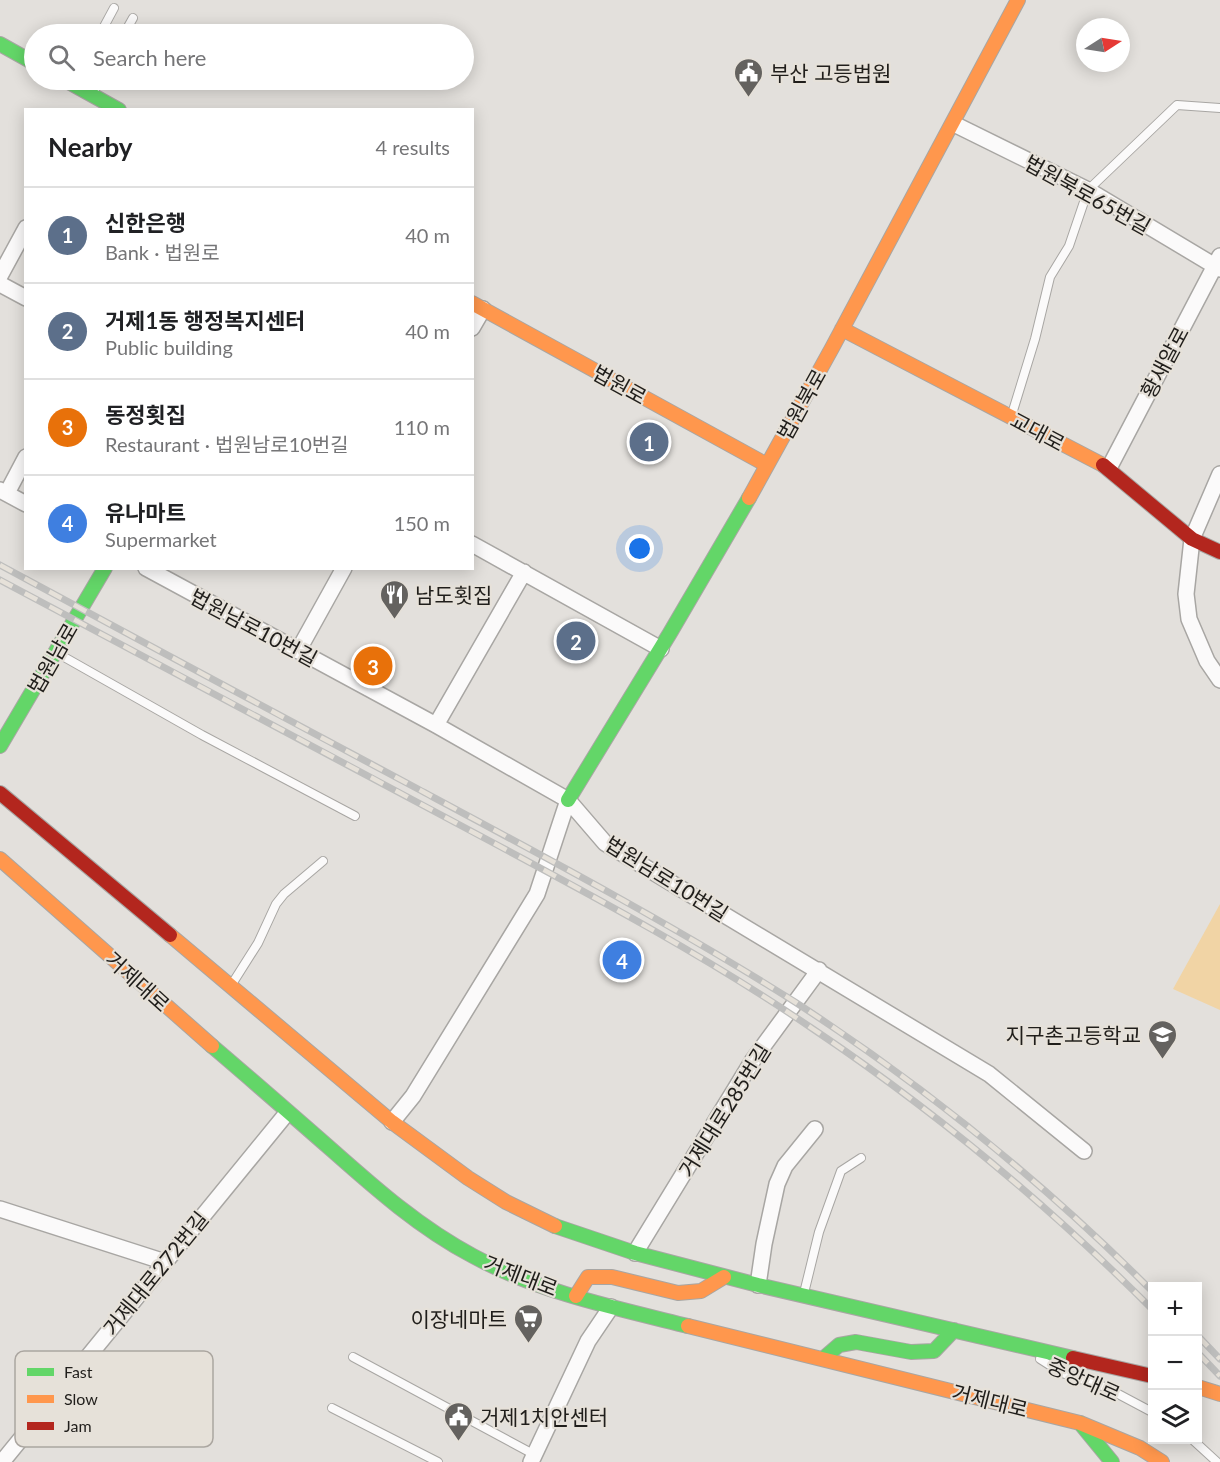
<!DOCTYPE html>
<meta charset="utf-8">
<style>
:root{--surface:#fff;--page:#f6f6f6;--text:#202124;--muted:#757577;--line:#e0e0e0;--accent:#b45309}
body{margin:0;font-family:Lato,"Noto Sans KR",sans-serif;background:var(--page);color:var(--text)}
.controls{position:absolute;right:18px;bottom:18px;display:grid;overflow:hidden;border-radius:0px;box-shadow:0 3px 15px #0003}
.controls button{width:54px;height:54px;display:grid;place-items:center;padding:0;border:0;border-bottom:2px solid var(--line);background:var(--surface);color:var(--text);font:30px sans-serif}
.compass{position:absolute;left:1076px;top:18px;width:54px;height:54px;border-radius:50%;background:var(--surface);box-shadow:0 3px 15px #0003;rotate:78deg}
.you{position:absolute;left:640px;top:549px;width:21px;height:21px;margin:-15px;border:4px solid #fff;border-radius:50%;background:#1a73e8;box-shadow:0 0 0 9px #1a73e833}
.badge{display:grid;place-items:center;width:39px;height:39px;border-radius:50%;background:var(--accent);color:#fff;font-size:20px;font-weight:700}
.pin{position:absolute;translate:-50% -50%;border:3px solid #fff;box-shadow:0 2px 6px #0006}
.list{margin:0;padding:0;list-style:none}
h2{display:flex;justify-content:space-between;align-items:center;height:78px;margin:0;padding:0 24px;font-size:26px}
h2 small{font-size:20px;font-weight:400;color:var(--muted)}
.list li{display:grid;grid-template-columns:39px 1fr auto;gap:18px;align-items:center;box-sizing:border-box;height:96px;padding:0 24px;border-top:2px solid var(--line)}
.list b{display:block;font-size:22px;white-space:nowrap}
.list p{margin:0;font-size:20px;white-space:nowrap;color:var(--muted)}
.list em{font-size:20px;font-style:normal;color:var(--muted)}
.icon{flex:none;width:33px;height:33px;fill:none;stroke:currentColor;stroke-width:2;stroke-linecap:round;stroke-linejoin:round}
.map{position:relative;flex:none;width:1220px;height:1462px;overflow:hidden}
.search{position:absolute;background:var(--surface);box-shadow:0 3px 15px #0003;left:24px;top:24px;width:450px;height:66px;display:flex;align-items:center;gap:15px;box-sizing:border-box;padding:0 21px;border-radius:33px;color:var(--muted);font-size:22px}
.panel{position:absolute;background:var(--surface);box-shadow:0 3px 15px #0003;left:24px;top:108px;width:450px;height:462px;border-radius:0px}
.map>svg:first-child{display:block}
.green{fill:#f1d4a5}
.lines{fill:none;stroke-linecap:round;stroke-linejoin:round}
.lane-casing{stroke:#a8a6a3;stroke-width:10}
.street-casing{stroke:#a8a6a3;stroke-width:18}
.fast-casing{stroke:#a8a6a3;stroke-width:16}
.slow-casing{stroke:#a8a6a3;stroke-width:16}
.jam-casing{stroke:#a8a6a3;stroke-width:16}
.lane{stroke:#fbfafa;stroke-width:8}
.street{stroke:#fbfafa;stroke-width:15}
.fast{stroke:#63d668;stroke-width:14}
.slow{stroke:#ff974d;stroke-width:14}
.jam{stroke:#b3261e;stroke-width:14}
.rail-casing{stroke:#bebebd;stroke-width:7}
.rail{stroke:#e6e1d9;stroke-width:4.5;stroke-dasharray:14;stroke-linecap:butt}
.labels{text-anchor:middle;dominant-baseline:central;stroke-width:4.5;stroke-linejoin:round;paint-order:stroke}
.poi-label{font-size:21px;fill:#201e1b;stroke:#e6e1d9;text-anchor:start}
.street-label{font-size:21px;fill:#201e1b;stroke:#e6e1d9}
.key{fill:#e6e1d9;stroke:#aba6a0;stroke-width:1.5}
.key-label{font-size:16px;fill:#201e1b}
</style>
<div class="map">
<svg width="1220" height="1462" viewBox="0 0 1220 1462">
<rect width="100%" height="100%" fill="#e3e0dc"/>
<path class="green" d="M1220 904V1010L1173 989Z"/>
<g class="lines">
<defs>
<path id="lane" d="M100 34 114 8
M124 34 133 18
M93 93 100 80
M1012 414 1035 339 1050 277 1069 246 1088 190 1177 105 1220 108
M57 653 202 735 355 816
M232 984 258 943 276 904 284 894 323 861
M804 1293 819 1232 841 1171 861 1158
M353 1357 535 1455
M1040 1359 1062 1373 1105 1387 1152 1412
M332 1408 438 1462
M1193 1440 1217 1462"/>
<path id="street" d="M954 124 1088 190 1220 269
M0 276 26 228
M0 284 26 298
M472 328 483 309
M1109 468 1220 256
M1220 474 1192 539 1186 594 1189 619 1207 661 1220 680
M0 490 26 504
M7 493 26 457
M472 544 661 649
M146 568 436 725 568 800 605 843 989 1074 1084 1151
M298 651 344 568
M436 725 524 572
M392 1122 413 1096 537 894 568 800
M0 1209 165 1262
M635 1253 753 1060 819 970
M758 1285 764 1244 777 1184 785 1166 815 1129
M2 1462 287 1113
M531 1462 588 1341 611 1307"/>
<path id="fast" d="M0 44 34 63
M65 80 119 110
M0 746 105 568
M568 800 670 633 749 498
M212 1046C252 1080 292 1115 332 1150 376 1189 420 1228 473 1256 539 1292 615 1308 688 1326
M555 1226 635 1253 758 1285 1073 1358
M824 1358 839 1345 856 1342 911 1352 934 1351 954 1330
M1080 1423 1112 1462"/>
<path id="slow" d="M472 303 767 465
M842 329 1103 465
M749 498 832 348 1018 0
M0 859 212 1046
M170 935 392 1122 468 1178 506 1202 555 1226
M576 1296 588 1277H612L678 1293 701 1291 724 1277
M688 1326 1080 1423 1140 1448 1162 1462
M1198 1387 1220 1394"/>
<path id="jam" d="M1103 465 1192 539 1220 552
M0 793 170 935
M1073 1358 1152 1376"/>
</defs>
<use href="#lane" class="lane-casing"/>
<use href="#street" class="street-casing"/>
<use href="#fast" class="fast-casing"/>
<use href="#slow" class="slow-casing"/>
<use href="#jam" class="jam-casing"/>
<use href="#lane" class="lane"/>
<use href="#street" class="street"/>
<use href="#fast" class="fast"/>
<use href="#slow" class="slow"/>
<use href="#jam" class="jam"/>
<defs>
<path id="rail" d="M0 565C139 640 279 715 418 789 545 857 673 925 795 1002 923 1085 1044 1183 1152 1291
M0 580C148 659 296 737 443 816 568 883 696 949 813 1029 935 1111 1048 1205 1152 1309
M1198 1336 1220 1359
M1198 1353 1220 1376"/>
</defs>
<use href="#rail" class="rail-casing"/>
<use href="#rail" class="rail"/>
</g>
<defs>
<symbol id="civic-pin" viewBox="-11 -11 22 30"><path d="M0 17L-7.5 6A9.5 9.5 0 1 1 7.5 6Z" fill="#64625f" stroke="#e6e1d9"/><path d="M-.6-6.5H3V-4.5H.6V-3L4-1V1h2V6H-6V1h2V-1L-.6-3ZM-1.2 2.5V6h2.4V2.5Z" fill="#fff"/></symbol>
<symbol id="restaurant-pin" viewBox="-11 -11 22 30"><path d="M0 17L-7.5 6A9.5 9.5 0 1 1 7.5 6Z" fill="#64625f" stroke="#e6e1d9"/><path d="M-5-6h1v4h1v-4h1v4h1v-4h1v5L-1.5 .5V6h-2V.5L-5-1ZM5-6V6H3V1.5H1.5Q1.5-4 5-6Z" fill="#fff"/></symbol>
<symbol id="school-pin" viewBox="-11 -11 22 30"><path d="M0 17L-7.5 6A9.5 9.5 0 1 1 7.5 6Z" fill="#64625f" stroke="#e6e1d9"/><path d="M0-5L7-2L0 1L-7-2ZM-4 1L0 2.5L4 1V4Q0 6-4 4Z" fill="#fff"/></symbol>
<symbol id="supermarket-pin" viewBox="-11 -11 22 30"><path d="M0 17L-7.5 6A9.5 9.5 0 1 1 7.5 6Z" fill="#64625f" stroke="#e6e1d9"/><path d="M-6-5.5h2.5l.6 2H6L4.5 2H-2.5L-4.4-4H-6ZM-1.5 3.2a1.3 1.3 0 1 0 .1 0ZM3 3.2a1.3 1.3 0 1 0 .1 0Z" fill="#fff"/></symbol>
</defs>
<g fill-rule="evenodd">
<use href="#civic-pin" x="732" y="56" width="33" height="45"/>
<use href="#restaurant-pin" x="378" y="578" width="33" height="45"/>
<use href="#school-pin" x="1146" y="1018" width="33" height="45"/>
<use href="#supermarket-pin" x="512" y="1302" width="33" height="45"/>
<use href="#civic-pin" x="442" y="1400" width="33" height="45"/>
</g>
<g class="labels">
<g class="poi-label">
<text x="770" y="72">부산 고등법원</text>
<text x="415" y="594">남도횟집</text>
<text x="1141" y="1034" text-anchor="end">지구촌고등학교</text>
<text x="507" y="1318" text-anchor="end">이장네마트</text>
<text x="480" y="1416">거제1치안센터</text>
</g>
<g class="street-label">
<text transform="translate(1088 194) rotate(29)">법원북로65번길</text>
<text transform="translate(1164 362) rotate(-62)">황새알로</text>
<text transform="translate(620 384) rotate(29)">법원로</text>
<text transform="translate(801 404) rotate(-61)">법원북로</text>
<text transform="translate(1038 431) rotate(28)">교대로</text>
<text transform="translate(254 627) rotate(28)">법원남로10번길</text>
<text transform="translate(52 658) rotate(-60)">법원남로</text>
<text transform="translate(667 878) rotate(32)">법원남로10번길</text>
<text transform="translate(138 981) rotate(42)">거제대로</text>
<text transform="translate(724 1110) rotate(-58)">거제대로285번길</text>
<text transform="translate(155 1273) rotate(-51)">거제대로272번길</text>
<text transform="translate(521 1275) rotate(21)">거제대로</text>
<text transform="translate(1084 1379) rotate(24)">중앙대로</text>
<text transform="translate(990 1400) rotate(14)">거제대로</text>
</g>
</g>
<rect x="15" y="1351" width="198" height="96" rx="9" class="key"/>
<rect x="27" y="1368" width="27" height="8" fill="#63d668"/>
<rect x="27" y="1395" width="27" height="8" fill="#ff974d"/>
<rect x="27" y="1422" width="27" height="8" fill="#b3261e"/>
<g class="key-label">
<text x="64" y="1378">Fast</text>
<text x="64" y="1405">Slow</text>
<text x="64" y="1432">Jam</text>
</g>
</svg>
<div class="controls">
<button>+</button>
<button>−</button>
<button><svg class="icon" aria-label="layers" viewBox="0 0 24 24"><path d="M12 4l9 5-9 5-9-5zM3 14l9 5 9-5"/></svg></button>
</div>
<svg class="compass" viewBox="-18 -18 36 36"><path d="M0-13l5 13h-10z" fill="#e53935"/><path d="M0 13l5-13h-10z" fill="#757577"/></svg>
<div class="you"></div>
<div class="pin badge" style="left:649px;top:442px;background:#5c6f8a">1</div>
<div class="pin badge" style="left:576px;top:641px;background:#5c6f8a">2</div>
<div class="pin badge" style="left:373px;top:666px;background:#e8710a">3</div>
<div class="pin badge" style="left:622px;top:960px;background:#3f7fe0">4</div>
<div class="search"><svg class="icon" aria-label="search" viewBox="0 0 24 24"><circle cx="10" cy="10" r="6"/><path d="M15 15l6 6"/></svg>Search here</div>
<section class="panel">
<h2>Nearby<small>4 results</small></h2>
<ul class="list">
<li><span class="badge" style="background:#5c6f8a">1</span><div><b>신한은행</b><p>Bank · 법원로</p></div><em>40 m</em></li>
<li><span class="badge" style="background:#5c6f8a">2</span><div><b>거제1동 행정복지센터</b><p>Public building</p></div><em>40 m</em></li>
<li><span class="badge" style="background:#e8710a">3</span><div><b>동정횟집</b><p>Restaurant · 법원남로10번길</p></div><em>110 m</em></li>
<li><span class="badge" style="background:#3f7fe0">4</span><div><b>유나마트</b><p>Supermarket</p></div><em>150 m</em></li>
</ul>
</section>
</div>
